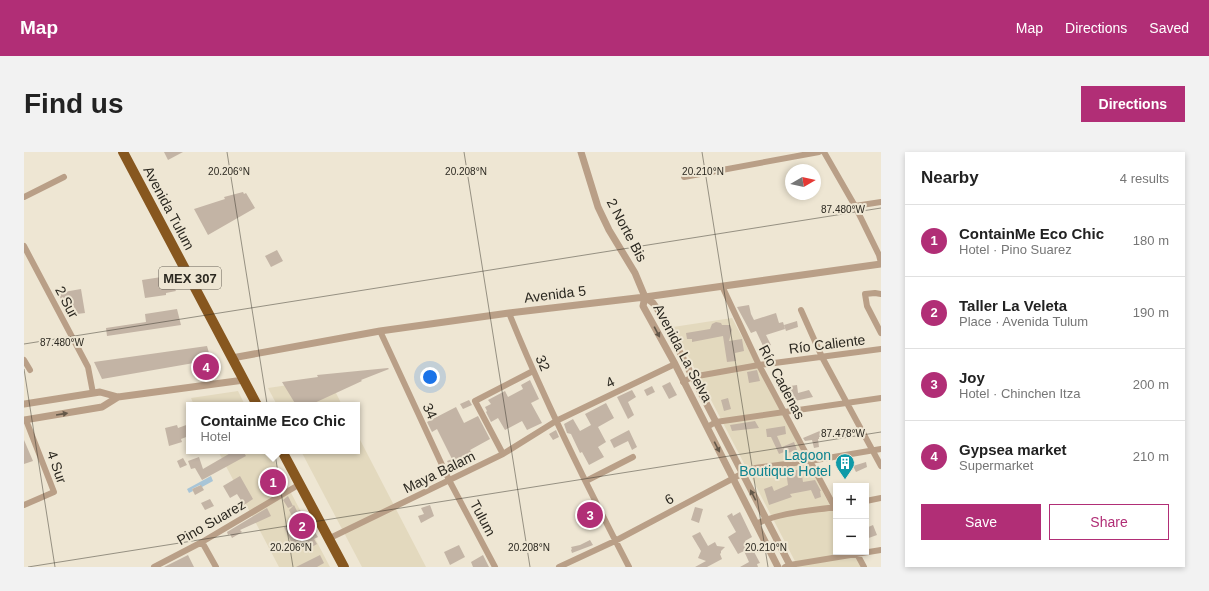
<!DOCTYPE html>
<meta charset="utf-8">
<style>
:root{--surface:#fff;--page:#f2f2f2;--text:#222;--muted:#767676;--line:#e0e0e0;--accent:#b12e76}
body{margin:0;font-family:Helvetica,sans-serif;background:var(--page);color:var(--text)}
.controls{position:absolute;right:12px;bottom:12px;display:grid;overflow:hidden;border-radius:0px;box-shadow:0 2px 6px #0003}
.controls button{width:36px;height:36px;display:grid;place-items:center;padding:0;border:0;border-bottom:1px solid var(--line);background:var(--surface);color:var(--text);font:20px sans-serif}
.compass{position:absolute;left:761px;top:12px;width:36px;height:36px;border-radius:50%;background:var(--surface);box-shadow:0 2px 6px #0003;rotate:81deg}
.you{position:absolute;left:406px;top:225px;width:14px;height:14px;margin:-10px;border:3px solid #fff;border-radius:50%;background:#1a73e8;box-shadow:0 0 0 6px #1a73e833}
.badge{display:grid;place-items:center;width:26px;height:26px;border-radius:50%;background:var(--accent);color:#fff;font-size:13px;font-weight:700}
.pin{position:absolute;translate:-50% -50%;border:2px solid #fff;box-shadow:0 1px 4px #0006}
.popup{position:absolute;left:162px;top:250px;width:174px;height:52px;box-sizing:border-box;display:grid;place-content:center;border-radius:0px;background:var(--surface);filter:drop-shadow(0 1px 3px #0005);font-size:13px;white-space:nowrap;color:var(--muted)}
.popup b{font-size:15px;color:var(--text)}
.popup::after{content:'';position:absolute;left:50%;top:100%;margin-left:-8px;border:8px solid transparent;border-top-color:var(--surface)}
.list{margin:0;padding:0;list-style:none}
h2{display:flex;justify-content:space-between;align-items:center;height:52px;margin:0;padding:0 16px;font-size:17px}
h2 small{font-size:13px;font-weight:400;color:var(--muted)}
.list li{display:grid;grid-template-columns:26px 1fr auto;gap:12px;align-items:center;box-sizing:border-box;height:72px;padding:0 16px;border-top:1px solid var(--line)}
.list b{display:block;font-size:15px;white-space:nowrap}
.list p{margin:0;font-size:13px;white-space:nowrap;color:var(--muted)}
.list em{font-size:13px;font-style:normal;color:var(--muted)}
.actions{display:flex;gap:8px;padding:12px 16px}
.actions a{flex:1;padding:9px 0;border:1px solid var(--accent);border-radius:0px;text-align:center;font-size:14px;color:var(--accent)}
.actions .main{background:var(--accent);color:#fff}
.map{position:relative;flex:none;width:857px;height:415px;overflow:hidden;border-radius:0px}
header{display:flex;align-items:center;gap:24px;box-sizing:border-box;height:56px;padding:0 20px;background:var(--accent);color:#fff}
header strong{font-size:19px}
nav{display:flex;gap:22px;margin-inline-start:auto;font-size:14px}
.intro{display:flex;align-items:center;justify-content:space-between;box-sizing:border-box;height:96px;padding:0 24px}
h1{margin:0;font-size:28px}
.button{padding:10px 18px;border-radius:0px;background:var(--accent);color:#fff;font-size:14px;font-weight:700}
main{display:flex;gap:24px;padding:0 24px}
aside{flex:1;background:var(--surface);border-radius:0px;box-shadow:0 2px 6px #0003}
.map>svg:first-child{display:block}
.built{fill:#e3d9be}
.water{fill:#a8c5d7}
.building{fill:#c3b4a5}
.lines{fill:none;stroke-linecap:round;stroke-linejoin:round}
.minor{stroke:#b99f87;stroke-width:6}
.tertiary{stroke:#b99f87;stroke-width:7}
.trunk{stroke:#87571f;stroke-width:10}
.oneway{fill:#645849}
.ticks{fill:none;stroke:#2b2820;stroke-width:1;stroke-opacity:0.45}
.labels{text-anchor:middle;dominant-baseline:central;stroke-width:4;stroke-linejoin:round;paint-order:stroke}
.shield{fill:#eee6d3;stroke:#666156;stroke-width:1}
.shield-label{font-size:13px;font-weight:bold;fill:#2b2820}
.street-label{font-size:14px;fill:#2b2820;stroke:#eee6d3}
.culture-label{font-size:14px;fill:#0d838f;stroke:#eee6d3;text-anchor:end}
.ticks-label{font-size:10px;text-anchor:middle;fill:#2b2820;stroke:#eee6d3;stroke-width:4;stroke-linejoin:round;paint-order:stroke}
</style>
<header>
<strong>Map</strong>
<nav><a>Map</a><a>Directions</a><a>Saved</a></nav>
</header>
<div class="intro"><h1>Find us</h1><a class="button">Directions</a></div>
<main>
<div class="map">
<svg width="857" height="415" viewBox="0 0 857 415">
<rect width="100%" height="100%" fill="#eee6d3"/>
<path class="built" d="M708 166 812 365V400H831L838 415H774L649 175Z
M305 227 318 253H253L244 236Z
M214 239 221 253H170L167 246Z
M333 282 402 415H338L277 299H333Z
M194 299H245L306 415H255Z"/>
<path class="water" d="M187 324 189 329 178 335 176 333 168 337 169 339 165 341 163 337Z"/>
<path class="building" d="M140 0H159L144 8Z
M219 40 220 42 222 41 231 56 184 83 170 57 201 47 200 45Z
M253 98 259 109 247 115 241 104Z
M144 124 152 139 142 141V143L121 146 118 128Z
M57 137 61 161 45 163 34 141Z
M725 153 727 162 730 168 752 161 755 171 759 170 761 177 742 183 747 193 740 196 732 179 727 181 713 155Z
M153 157 157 173 83 184 82 176 122 170 121 162Z
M773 169 774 175 762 179 760 173Z
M692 170 697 171 698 173H706L708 178 705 189 718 187 720 199 711 201 712 209 703 210 699 184 668 190V187H663L662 181 686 177 688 172Z
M183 194 187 208 78 227 70 210Z
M364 216 365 217 337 228 338 229 286 253H272L258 230 294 225 293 223Z
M733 218 736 229 725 231 723 220Z
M506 228 515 247 507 251 518 271 503 278 498 269 481 278 474 266 467 270 462 260 463 259 461 255 467 252 464 248 481 239 484 245 499 237 497 233Z
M646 230 653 243 645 247 638 234Z
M773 233 774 241 785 238 789 245 771 249 769 242 768 243 766 234Z
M628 234 631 240 623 244 620 238Z
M608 238 612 245 604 250 610 263 604 267 593 245Z
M704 246 707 257 700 259 697 248Z
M445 248 448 253 439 257 436 252Z
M582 251 590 266 574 275 582 290 574 295 580 305 565 313 558 300 556 301 547 282 543 281 540 272 549 267 556 279 567 273 561 262Z
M432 255 440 271 454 264 466 287 446 298 450 304 427 316 423 309 428 307 413 277 408 280 403 270Z
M731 269 735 276 708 279 706 273Z
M165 272V284L157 287 158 290 145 294 141 276 153 273 154 276Z
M761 274 762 282 753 284 760 300 755 302 747 285H743L742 277Z
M806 276 807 283 795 285V287H794L795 295 790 296 788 288 781 289 779 286 798 278V277Z
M532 278 535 285 529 288 525 282Z
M605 278 613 295 608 298 604 289 590 296 586 288Z
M0 288 9 309 0 312Z
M770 290 773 298 761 302 758 295Z
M210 299H219L222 304 178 328 171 316 167 317 164 309 175 305 179 317Z
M159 306 163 313 156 316 153 309Z
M842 310 843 315 832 320 829 314Z
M777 317 779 330 791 328 797 339H796L797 345 791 347 787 338 766 342 768 345 745 353 740 337 748 334 750 339 764 333 762 320Z
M216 324 229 347 220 353 213 342 206 346 199 334Z
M177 333 180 338 171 343 168 337Z
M264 344 269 354 264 356 259 348Z
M186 347 190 354 181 358 177 351Z
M270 353 273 359 276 358 287 378 289 377 294 385 290 387 293 392 286 396 282 390 270 396 260 375 271 370 265 358Z
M406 353 410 364 397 371 394 364 400 362 397 356Z
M671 355 679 357 675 371 667 368Z
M243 356 247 364 216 378 218 380 208 386 206 382 204 383 203 380Z
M716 360 728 385 721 389 727 399 729 398 736 411 733 412 734 415H716L725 410 720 399 714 402 704 385 712 380 703 364 708 361 709 364Z
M849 373 853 383 842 387V376Z
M676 380 684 394 691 390 693 394 701 395 697 399V401L696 402 698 407 683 415H671L682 409 674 406 677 399 668 384Z
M566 388 569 393 548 401 547 398 548 397 547 395 556 393Z
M435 393 441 405 426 413 420 400Z
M164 403 170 415H140Z
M296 403 300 411 293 415H272Z
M459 403 465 415H449L447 410Z"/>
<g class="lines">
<path class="minor" d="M800 0 831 54 855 103 857 111
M660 25 795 0
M0 45 40 25
M831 54 857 50
M0 94 64 215 69 241
M698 134 735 213 812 358
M857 142 851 141 841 142 843 154 857 181
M777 158 798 205 857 314
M485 161C520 248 562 332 605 415
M356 179 425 328 471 415
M0 208 6 218
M659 230 668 225 735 213 857 197
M683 275 692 270 857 246
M479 302 451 249 509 219
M562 329 609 305
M842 349 857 346
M0 353 30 340 2 268
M732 372C757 360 785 359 812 355
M304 387 479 302 532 269 651 212
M178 390 192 415
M832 400 840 415
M130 415 178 390 276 332
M535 415 591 389 725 318 731 316 786 309 857 297
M761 415 766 413 857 398"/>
<path class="tertiary" d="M557 0 574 55 585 78 611 121 621 145 629 151 634 158 767 415
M621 145 619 154 651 212 754 415
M208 206 356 179 485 161 621 145 857 112
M0 252 76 240 94 245 220 228
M0 268 78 255 94 245"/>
<path class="trunk" d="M99 0 233 253
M258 299 320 415"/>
</g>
<defs><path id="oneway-solid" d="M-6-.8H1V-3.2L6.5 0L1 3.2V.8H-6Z"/></defs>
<g class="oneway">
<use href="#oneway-solid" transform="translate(633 180) rotate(62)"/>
<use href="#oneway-solid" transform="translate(38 262) rotate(-9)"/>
<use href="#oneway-solid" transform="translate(693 295) rotate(63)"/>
<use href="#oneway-solid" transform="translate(729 343) rotate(-117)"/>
</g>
<path class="ticks" d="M203 0 269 415M440 0 506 415M678 0 744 415M0 192 857 56M0 217 31 415M4 415 857 280"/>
<defs>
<symbol id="building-pin" viewBox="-11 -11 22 30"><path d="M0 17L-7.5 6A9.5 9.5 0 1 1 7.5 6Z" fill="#0f9aa8" stroke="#eee6d3"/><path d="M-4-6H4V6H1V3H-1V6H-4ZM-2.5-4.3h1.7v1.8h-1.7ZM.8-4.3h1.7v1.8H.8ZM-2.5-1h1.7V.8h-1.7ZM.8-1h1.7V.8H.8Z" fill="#fff"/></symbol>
</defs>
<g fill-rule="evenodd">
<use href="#building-pin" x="810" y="300" width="22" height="30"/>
</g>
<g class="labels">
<rect class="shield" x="135" y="115" width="62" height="22" rx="3"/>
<g class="shield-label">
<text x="166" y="126">MEX 307</text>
</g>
<g class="street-label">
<text transform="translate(145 56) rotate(62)">Avenida Tulum</text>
<text transform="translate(603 78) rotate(62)">2 Norte Bis</text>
<text transform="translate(531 142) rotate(-7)">Avenida 5</text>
<text transform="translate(43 150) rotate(62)">2 Sur</text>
<text transform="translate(803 192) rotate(-7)">Río Caliente</text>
<text transform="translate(659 201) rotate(62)">Avenida La Selva</text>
<text transform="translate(519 211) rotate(67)">32</text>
<text transform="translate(586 230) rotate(-26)">4</text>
<text transform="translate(758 230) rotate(62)">Río Cadenas</text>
<text transform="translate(406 259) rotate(65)">34</text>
<text transform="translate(33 315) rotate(71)">4 Sur</text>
<text transform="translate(415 320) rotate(-26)">Maya Balam</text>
<text transform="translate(645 347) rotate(-28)">6</text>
<text transform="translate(459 366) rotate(62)">Tulum</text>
<text transform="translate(187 370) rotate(-30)">Pino Suarez</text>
</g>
<g class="culture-label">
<text x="807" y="303">Lagoon<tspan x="807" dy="16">Boutique Hotel</tspan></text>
</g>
</g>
<g class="ticks-label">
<text x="205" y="23">20.206°N</text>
<text x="442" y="23">20.208°N</text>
<text x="679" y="23">20.210°N</text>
<text x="819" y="61">87.480°W</text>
<text x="38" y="194">87.480°W</text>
<text x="819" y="285">87.478°W</text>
<text x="267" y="399">20.206°N</text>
<text x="505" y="399">20.208°N</text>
<text x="742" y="399">20.210°N</text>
</g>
</svg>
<div class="controls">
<button>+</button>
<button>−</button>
</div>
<svg class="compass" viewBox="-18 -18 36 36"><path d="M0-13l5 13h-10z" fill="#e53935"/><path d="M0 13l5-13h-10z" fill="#767676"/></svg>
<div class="you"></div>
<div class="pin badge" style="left:249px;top:330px">1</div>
<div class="popup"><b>ContainMe Eco Chic</b>Hotel</div>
<div class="pin badge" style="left:278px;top:374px">2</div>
<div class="pin badge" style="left:566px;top:363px">3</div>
<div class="pin badge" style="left:182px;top:215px">4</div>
</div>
<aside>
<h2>Nearby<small>4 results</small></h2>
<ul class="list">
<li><span class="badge">1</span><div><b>ContainMe Eco Chic</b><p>Hotel · Pino Suarez</p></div><em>180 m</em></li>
<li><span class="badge">2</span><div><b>Taller La Veleta</b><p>Place · Avenida Tulum</p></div><em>190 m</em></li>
<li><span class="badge">3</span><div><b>Joy</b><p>Hotel · Chinchen Itza</p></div><em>200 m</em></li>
<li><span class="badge">4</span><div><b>Gypsea market</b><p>Supermarket</p></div><em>210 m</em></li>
</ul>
<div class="actions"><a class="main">Save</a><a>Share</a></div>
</aside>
</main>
